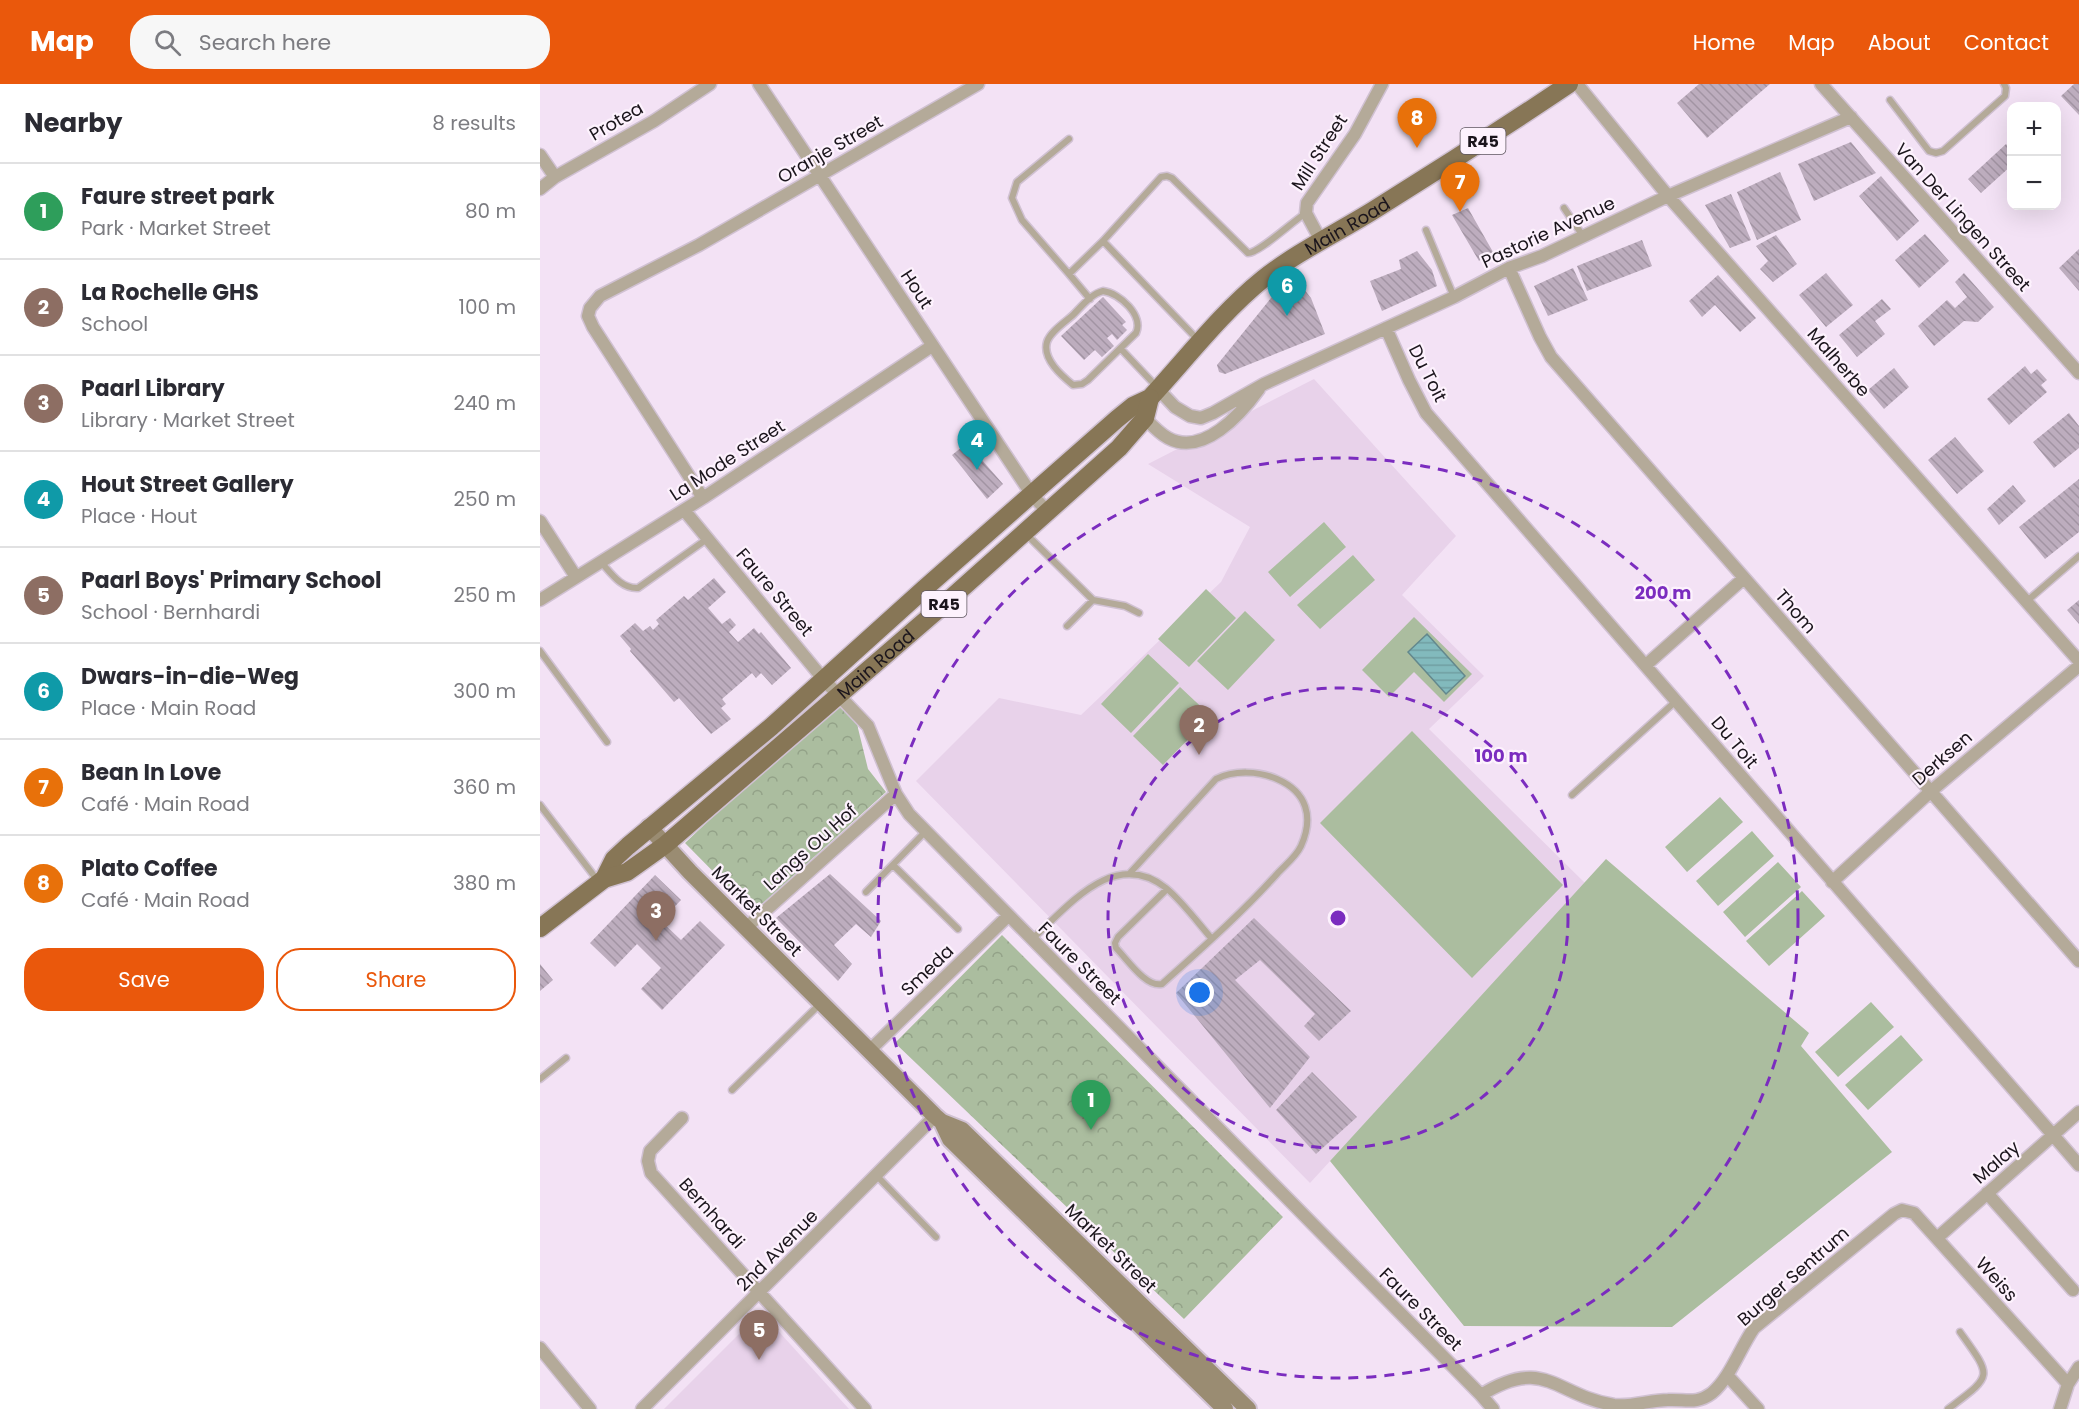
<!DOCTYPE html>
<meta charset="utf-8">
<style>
:root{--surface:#fff;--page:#f7f7f7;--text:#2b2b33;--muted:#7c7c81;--line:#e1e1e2;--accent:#ea580c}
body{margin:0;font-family:Poppins,sans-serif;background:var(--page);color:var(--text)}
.controls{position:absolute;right:18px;top:18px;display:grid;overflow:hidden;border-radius:12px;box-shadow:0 6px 24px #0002}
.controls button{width:54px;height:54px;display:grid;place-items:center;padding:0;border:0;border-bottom:2px solid var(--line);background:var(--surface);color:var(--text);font:30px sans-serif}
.you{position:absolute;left:660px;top:909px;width:21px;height:21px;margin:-15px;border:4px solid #fff;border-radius:50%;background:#1a73e8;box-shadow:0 0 0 9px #1a73e833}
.badge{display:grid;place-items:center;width:39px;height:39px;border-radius:50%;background:var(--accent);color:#fff;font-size:20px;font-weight:700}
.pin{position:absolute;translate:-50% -50px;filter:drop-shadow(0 2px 3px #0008)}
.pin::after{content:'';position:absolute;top:32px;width:21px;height:18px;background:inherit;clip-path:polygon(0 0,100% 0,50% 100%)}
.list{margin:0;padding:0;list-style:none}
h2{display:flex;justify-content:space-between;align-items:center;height:78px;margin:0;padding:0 24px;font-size:26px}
h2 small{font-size:20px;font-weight:400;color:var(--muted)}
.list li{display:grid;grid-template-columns:39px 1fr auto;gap:18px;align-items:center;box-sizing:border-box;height:96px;padding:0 24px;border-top:2px solid var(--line)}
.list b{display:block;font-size:22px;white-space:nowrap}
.list p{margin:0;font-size:20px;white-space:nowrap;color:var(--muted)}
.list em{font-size:20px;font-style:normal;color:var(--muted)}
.actions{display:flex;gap:12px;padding:18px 24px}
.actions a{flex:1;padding:14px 0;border:2px solid var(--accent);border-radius:24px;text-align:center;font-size:21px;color:var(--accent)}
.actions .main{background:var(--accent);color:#fff}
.icon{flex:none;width:33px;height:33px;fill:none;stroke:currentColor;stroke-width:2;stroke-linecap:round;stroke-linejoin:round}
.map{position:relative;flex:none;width:1539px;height:1325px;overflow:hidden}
header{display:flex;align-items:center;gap:36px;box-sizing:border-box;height:84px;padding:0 30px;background:var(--accent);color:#fff}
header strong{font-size:28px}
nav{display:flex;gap:33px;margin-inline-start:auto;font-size:21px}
.search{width:420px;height:54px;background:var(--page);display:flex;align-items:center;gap:15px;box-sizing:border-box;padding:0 21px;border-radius:24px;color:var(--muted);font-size:22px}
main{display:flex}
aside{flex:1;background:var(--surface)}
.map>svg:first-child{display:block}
.built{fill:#e8d2ea}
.park{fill:url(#park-crowns)}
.garden{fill:#abbd9f}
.water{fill:url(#water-rules);stroke:#63888d;stroke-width:1.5}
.building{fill:url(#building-back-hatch)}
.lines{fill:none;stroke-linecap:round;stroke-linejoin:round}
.lane-casing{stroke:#d0c1d2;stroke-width:9}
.street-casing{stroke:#d0c1d2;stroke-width:15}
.secondary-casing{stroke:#d0c1d2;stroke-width:20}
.primary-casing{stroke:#d0c1d2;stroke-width:21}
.lane{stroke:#b4aa99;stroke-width:6}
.street{stroke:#b4aa99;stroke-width:12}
.secondary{stroke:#9a8c72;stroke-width:16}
.primary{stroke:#877656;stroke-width:18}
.ring{fill:none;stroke:#7b2cbf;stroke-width:3;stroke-dasharray:10 8}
.labels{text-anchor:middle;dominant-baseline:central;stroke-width:4.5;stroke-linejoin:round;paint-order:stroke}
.shield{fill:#fdf2fd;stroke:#5f5760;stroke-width:1.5}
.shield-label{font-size:16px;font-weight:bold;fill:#1b151c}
.street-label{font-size:18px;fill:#1b151c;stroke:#fdf2fd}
.centre{fill:#7b2cbf;stroke:#fdf2fd;stroke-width:3}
.ring-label{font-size:18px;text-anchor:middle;font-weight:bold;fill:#7b2cbf;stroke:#fdf2fd;stroke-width:4.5;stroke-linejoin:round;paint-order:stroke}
</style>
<header>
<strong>Map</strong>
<div class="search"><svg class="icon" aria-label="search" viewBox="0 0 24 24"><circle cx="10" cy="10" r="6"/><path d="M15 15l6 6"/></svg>Search here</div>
<nav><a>Home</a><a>Map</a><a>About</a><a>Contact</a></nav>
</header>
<main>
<aside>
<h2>Nearby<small>8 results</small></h2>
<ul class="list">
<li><span class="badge" style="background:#2e9e5b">1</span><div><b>Faure street park</b><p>Park · Market Street</p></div><em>80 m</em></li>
<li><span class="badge" style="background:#8d6e63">2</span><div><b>La Rochelle GHS</b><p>School</p></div><em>100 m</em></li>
<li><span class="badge" style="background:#8d6e63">3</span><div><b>Paarl Library</b><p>Library · Market Street</p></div><em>240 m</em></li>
<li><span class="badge" style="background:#0f9aa8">4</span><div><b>Hout Street Gallery</b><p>Place · Hout</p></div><em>250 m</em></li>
<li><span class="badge" style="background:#8d6e63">5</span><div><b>Paarl Boys' Primary School</b><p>School · Bernhardi</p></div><em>250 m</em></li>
<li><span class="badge" style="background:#0f9aa8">6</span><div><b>Dwars-in-die-Weg</b><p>Place · Main Road</p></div><em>300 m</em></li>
<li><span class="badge" style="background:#e8710a">7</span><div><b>Bean In Love</b><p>Café · Main Road</p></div><em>360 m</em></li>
<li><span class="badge" style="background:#e8710a">8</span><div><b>Plato Coffee</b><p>Café · Main Road</p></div><em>380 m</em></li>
</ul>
<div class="actions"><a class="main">Save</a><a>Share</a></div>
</aside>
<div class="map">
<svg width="1539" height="1325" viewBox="0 0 1539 1325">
<defs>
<pattern id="park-crowns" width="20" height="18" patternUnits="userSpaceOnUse" patternTransform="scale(1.5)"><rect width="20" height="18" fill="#abbd9f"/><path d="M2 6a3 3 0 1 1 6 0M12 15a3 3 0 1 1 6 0" fill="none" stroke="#93a288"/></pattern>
<pattern id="water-rules" width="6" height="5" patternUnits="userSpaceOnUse" patternTransform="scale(1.5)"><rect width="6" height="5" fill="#82babd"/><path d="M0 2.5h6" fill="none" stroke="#709fa2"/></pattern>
<pattern id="building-back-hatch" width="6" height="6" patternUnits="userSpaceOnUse" patternTransform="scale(1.5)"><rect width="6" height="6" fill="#bdadbe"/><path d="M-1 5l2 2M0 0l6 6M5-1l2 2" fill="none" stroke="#a294a3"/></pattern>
</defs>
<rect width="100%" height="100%" fill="#f3e2f5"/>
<path class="built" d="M774 295 916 452 862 511 944 592 889 645 1045 799 770 1099 376 697 459 614 541 631 681 498 710 443 608 380Z
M221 1228 309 1325H124Z"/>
<path class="park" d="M298 614 315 632 328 685 346 708 213 828 145 759Z
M462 851 743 1133 644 1235 355 959Z"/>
<path class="garden" d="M784 438 806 463 750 513 728 488Z
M813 471 835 496 780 545 757 521Z
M666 505 696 534 649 583 618 555Z
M705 527 735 556 688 606 657 577Z
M874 533 932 590 904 618 874 588 849 613 822 586Z
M608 570 639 599 591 649 561 620Z
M640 603 671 632 623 681 593 652Z
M872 647 1023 801 932 894 780 739Z
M1180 713 1203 738 1147 788 1125 763Z
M1212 747 1234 772 1178 822 1156 797Z
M1066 775 1269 949 1261 962 1352 1068 1132 1243 924 1242 790 1077Z
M1238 778 1261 803 1205 853 1183 828Z
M1262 807 1285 832 1229 882 1206 857Z
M1331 918 1354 943 1298 993 1275 968Z
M1361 951 1383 976 1328 1026 1305 1001Z"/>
<path class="water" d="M887 550 925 592 906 610 868 568Z"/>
<path class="building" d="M1159 0H1230L1167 54 1137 19Z
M1534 0H1539V31L1521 12Z
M1311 58 1336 89 1274 117 1258 80Z
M1466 60 1472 66V81L1441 109 1428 95Z
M1240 88 1261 136 1217 156 1197 108Z
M1341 92 1379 137 1357 157 1319 112Z
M1191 110 1211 156 1190 164 1165 121Z
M928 124 953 168 939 177 912 131Z
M1385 150 1409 177 1379 204 1355 176Z
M1236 151 1257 180 1233 198 1220 185 1228 177 1216 162Z
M1102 156 1112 182 1047 207 1037 182Z
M1539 165V207L1519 184Z
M877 167 892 186 897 202 842 227 830 197 861 185 859 176Z
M1033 184 1048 216 1008 232 994 202Z
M1286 189 1313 221 1286 243 1259 211Z
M1424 189 1454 223 1438 238 1424 237 1394 262 1378 242 1407 216 1415 224 1427 213 1415 198Z
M1178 191 1216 234 1200 248 1175 221 1162 233 1149 217Z
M755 194 771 214 785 250 685 290 679 288 677 281 739 204Z
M563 213 586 238 582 241 587 246 577 256 572 250 567 254 574 262 562 273 555 266 544 276 521 252Z
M1342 215 1351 225 1335 237 1345 250 1317 273 1299 251Z
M1485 282 1491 290 1497 285 1507 296 1501 301 1507 308 1469 341 1447 315Z
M1354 284 1369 303 1344 325 1328 306Z
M1529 329 1539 342V364L1514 384 1493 358Z
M1415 353 1444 387 1417 410 1388 376Z
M427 359 463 400 447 415 412 371Z
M1539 395V448L1505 475 1479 443Z
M1473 401 1486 417 1459 441 1447 425Z
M174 494 186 508 168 524 182 540 190 534 196 541 189 548 198 558 214 544 219 550 221 548 251 584 232 601 221 589 216 594 212 589 182 615 186 620 181 624 191 635 171 650 139 614 134 618 90 567 91 565 80 552 95 539 103 547 110 542 113 546 119 540 116 536 144 512 148 516Z
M1539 516V540L1527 526Z
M290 790 341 837 331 853 316 840 294 861 312 880 298 897 236 834Z
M115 791 141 816 121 837 141 856 160 837 185 861 122 926 101 905 121 884 97 860 75 883 50 859Z
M714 834 811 927 779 957 764 942 775 930 720 876 695 896 770 973 730 1024 636 909Z
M0 880 13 896 0 907Z
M772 988 817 1033 776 1070 736 1026Z"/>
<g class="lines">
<defs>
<path id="lane" d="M1350 16 1389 67 1396 69 1403 67 1465 12 1466 4 1464 0
M529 55 477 98 472 114 482 136 529 190
M1024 124 1043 152
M886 146 914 213
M563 157 658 256
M563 207C580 209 604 232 596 249L548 296 542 300 533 301C522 292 502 275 507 258 510 248 525 238 533 231 542 222 551 210 563 207Z
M550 215 529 190 563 157 621 93 627 92 632 94 708 169C719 169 753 137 766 129
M581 265 616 302
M485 449 553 516 585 522 599 529
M60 477C71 489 81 505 98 504L167 455
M1487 517 1539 472
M527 542 553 516
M0 567 67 658
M1032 711 1136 617
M0 721 58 797
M353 781 418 845
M590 789 676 695C694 686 719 687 737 695 767 708 774 733 761 762 756 773 744 782 737 790 701 830 661 865 622 900 606 904 587 875 576 864L575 859 578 853 627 805
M326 808 386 747
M492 855C529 822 574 763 626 804 642 817 658 839 672 855
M0 995 26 974
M192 1006 279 921
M337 1092 396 1153
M1408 1325C1453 1291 1453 1294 1420 1248"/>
<path id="street" d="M219 0 492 411 508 428
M1037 0 1128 112 1539 577
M1281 0 1539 289
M0 71 15 93
M0 105 15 93 114 37 170 0
M781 157 766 129 767 119 815 50 842 0
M969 184 1000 253 1011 273 1539 877
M846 244 869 296 886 329 1539 1081
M618 305 635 323 650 332 661 334 673 329 724 300 914 213 969 184 1002 172 1128 112 1311 33
M600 329C609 338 617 348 628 354 663 373 701 330 719 305
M163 414 53 243 48 232 50 224 60 212 159 161 438 0
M144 426 284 596 328 642 356 710 369 730 941 1311 953 1325
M0 437 36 493
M0 516 163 414 392 262
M1106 581 1204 494
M1292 798 1390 708 1539 582
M207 843 356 710
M330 966 468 832
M142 1034 110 1067 108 1077 111 1089 325 1325
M1447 1109 1533 1206
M1397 1154 1539 1028
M0 1264 50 1325
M1187 1291 1218 1325
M941 1311C1005 1271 1016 1312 1074 1321 1093 1323 1110 1316 1128 1316 1146 1315 1156 1321 1172 1309 1190 1294 1200 1264 1214 1244L1354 1130 1362 1126 1374 1129 1528 1300
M102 1325 395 1032
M1520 1325 1528 1300 1539 1283"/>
<path id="secondary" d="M109 743 150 788 395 1032 402 1038 410 1055 685 1325
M402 1038 422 1046 708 1325"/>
<g id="primary">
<path id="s1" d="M64 795 74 775 88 762 231 643 384 505 577 335 593 322 610 314C646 275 682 228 723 195 757 168 797 149 834 126 900 85 965 43 1029 0"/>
<path id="s2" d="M0 844 64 795 87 788 125 761 401 523 579 364 605 334 610 314"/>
</g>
</defs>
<use href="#lane" class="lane-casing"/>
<use href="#street" class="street-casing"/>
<use href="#secondary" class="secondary-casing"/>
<use href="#primary" class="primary-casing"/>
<use href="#lane" class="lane"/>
<use href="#street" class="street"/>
<use href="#secondary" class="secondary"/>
<use href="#primary" class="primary"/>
</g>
<g class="ring">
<circle cx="798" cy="834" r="230"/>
<circle cx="798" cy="834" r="460"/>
</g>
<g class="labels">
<g class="shield">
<rect x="920.5" y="44" width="45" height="26" rx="4.5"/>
<rect x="381.5" y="507" width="45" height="26" rx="4.5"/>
</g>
<g class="shield-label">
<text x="943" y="57">R45</text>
<text x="404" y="520">R45</text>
</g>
<g class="street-label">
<text transform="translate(76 37) rotate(-30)">Protea</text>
<text transform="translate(290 65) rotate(-30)">Oranje Street</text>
<text transform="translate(779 68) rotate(-57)">Mill Street</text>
<text transform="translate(1423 133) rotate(48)">Van Der Lingen Street</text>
<text stroke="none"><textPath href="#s1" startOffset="994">Main Road</textPath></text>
<text transform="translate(1008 148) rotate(-25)">Pastorie Avenue</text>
<text transform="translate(377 205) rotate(57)">Hout</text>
<text transform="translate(1299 278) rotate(49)">Malherbe</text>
<text transform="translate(888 289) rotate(63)">Du Toit</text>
<text transform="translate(187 376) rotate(-33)">La Mode Street</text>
<text transform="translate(235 508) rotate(50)">Faure Street</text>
<text transform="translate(1256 527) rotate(49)">Thom</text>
<text stroke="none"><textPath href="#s2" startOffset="429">Main Road</textPath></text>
<text transform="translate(1195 658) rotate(50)">Du Toit</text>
<text transform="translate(1402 674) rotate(-41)">Derksen</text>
<text transform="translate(270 763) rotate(-42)">Langs Ou Hof</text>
<text transform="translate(217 827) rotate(45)">Market Street</text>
<text transform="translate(540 879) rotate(45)">Faure Street</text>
<text transform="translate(387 886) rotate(-44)">Smeda</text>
<text transform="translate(1456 1078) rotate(-41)">Malay</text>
<text transform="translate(172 1129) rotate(48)">Bernhardi</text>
<text transform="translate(571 1164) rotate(44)">Market Street</text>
<text transform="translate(237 1166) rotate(-45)">2nd Avenue</text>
<text transform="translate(1253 1192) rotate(-41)">Burger Sentrum</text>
<text transform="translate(1457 1195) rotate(48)">Weiss</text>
<text transform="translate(881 1225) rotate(45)">Faure Street</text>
</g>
</g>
<circle cx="798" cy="834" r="9" class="centre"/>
<g class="ring-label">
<text x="1123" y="515">200 m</text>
<text x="961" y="678">100 m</text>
</g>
</svg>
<div class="controls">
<button>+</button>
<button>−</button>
</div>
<div class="you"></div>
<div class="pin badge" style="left:551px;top:1046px;background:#2e9e5b">1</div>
<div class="pin badge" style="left:659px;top:671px;background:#8d6e63">2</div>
<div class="pin badge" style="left:116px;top:857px;background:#8d6e63">3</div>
<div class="pin badge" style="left:437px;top:386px;background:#0f9aa8">4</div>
<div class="pin badge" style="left:219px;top:1276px;background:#8d6e63">5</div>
<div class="pin badge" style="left:747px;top:232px;background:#0f9aa8">6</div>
<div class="pin badge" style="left:920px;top:128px;background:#e8710a">7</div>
<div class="pin badge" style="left:877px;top:64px;background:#e8710a">8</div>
</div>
</main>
